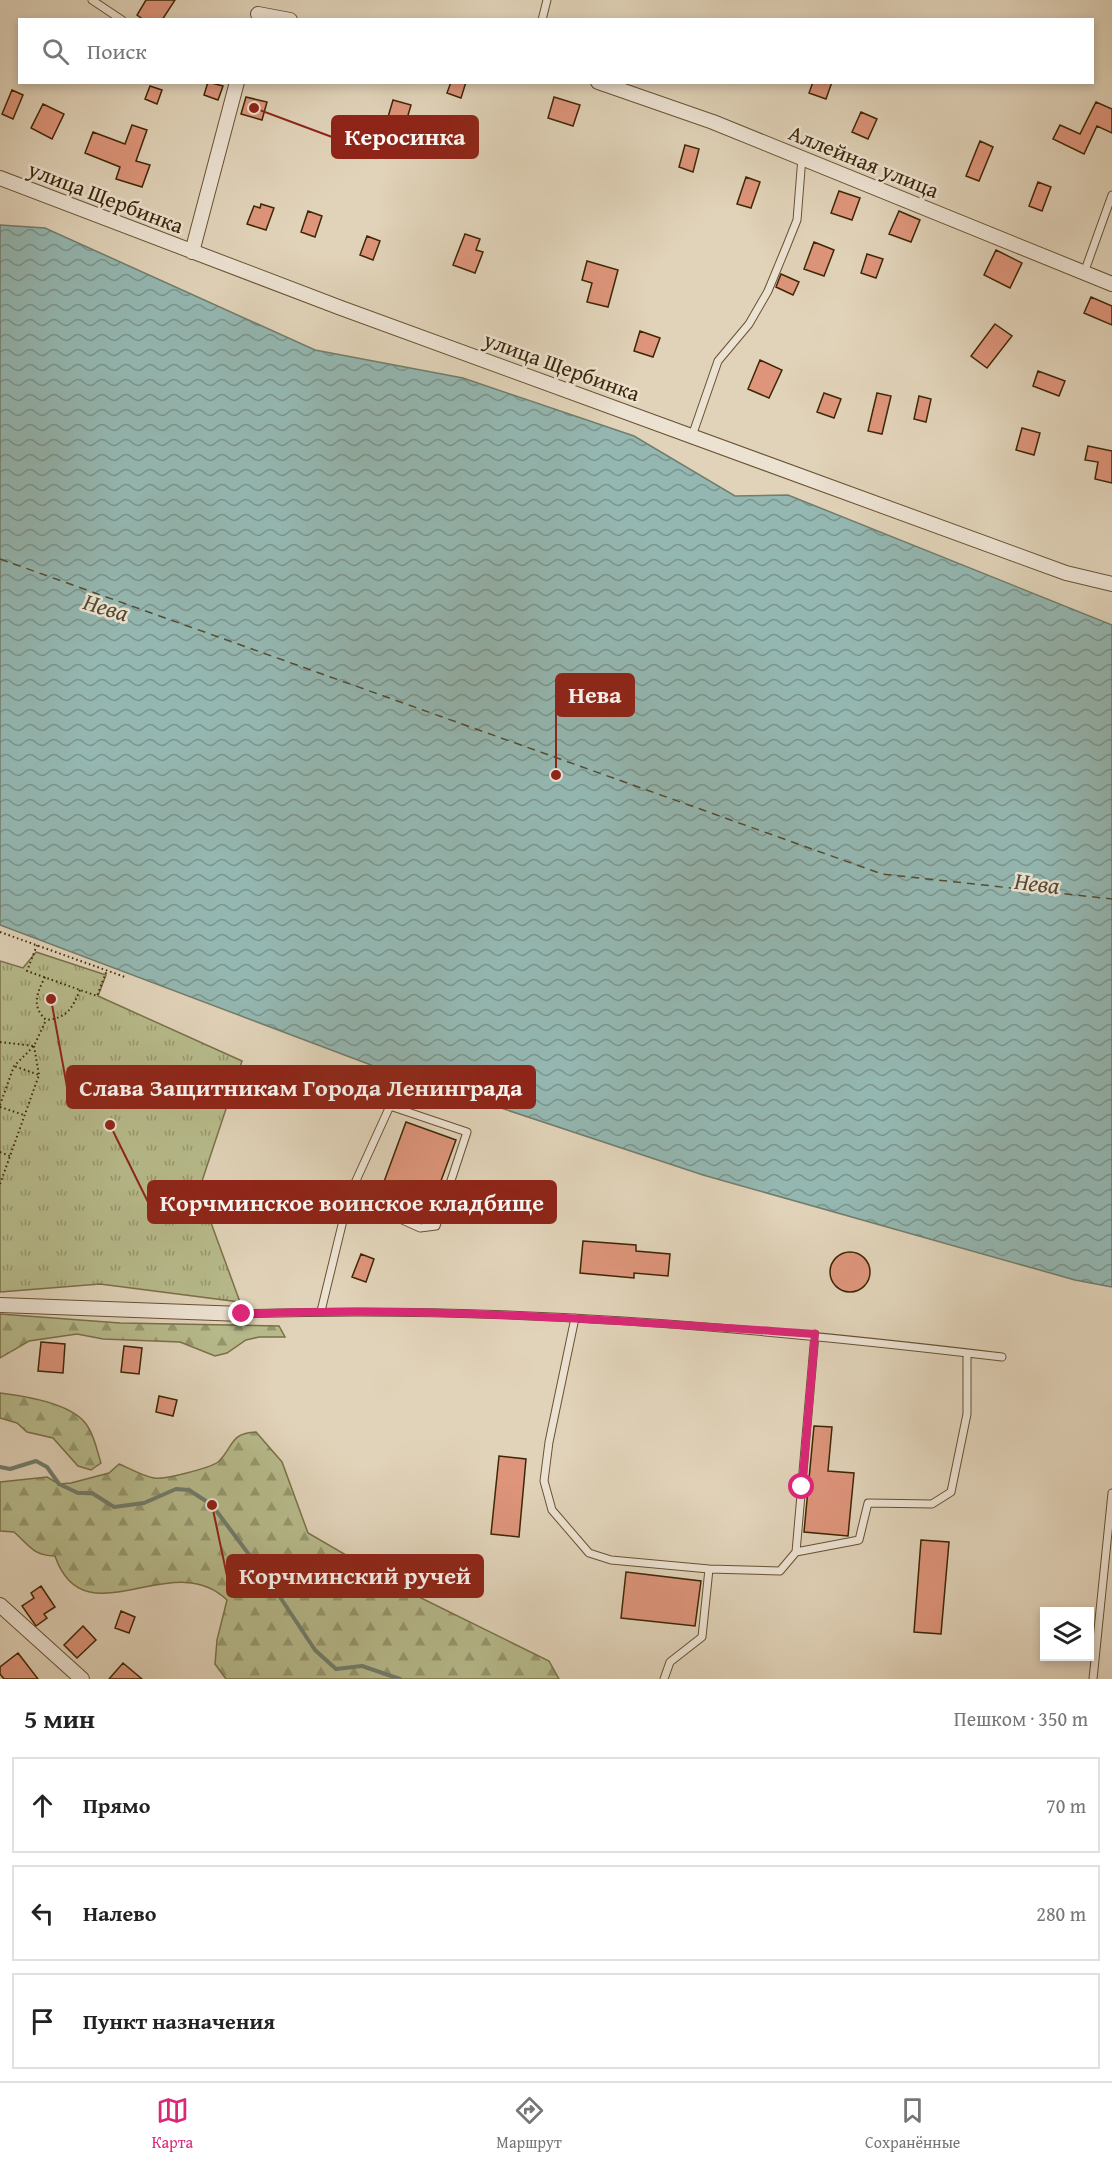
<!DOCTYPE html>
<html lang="ru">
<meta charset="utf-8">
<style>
:root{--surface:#fff;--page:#f2f2f2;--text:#222;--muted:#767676;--line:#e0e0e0;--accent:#db2777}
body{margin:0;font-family:"Gentium Book Plus",serif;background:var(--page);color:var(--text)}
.controls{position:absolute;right:18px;bottom:18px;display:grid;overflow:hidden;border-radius:0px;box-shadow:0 3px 9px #0003}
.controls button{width:54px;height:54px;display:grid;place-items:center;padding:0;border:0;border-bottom:2px solid var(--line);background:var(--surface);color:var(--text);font:30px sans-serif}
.stop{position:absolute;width:18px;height:18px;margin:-14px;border:4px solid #db2777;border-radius:50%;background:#fff}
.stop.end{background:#db2777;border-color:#fff;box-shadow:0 2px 6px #0008}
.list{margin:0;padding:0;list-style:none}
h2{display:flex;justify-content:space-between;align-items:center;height:78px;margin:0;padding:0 24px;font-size:26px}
h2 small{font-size:20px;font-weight:400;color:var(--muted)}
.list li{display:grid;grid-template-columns:39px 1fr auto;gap:18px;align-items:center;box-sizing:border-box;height:96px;margin:0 12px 12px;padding:0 12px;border:2px solid var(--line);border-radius:0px}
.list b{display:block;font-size:22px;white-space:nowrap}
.list em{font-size:20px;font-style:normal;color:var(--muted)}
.icon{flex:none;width:33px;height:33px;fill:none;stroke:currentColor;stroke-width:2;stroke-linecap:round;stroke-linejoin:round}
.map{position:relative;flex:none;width:1112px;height:1679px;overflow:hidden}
.search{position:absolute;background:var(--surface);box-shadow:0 3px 9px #0003;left:18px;right:18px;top:18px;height:66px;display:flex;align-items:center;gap:15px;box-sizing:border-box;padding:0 21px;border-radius:0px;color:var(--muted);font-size:22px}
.sheet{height:402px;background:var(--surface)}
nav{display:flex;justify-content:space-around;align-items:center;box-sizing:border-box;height:84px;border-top:2px solid var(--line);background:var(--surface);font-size:16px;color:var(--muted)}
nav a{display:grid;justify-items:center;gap:3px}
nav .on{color:var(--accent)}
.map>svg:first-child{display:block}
.forest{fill:url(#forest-firs);stroke:#7a7148;stroke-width:1.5}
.park{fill:url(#park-tufts);stroke:#7a7148;stroke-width:1.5}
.water{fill:url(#water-waves);stroke:#727d6c;stroke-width:1.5}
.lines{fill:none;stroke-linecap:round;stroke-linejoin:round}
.stream{stroke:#727d6c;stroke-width:4}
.ferry{stroke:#544b30;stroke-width:1.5;stroke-dasharray:8 6;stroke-linecap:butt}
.building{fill:#de957b;stroke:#3e2705;stroke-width:1.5}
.service-casing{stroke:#675232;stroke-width:9}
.minor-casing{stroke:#675232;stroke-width:16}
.path{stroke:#3e2705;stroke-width:2;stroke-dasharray:1.5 3;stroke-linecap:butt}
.service{stroke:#ece2d2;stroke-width:7}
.minor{stroke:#ece2d2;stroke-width:14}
.route{stroke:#db2777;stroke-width:8}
.labels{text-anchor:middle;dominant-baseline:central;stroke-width:5;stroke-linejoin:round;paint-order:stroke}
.street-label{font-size:22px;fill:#3e2705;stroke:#ece2d2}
.water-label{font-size:24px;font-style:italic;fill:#544b30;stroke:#ece2d2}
.leader{fill:none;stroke:#8f2418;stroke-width:2}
.callout-dot{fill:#8f2418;stroke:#ece2d2;stroke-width:2}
.callout{fill:#8f2418;stroke:#8f2418;stroke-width:2}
.callout-label{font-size:24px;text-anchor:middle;font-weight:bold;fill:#fff}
</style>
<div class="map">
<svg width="1112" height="1679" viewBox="0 0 1112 1679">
<defs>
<pattern id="forest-firs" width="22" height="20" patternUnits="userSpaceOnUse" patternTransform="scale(1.5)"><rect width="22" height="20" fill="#b7bb8c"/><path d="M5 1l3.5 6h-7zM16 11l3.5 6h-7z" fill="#969870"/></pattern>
<pattern id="park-tufts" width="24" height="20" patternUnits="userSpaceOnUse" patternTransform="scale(1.5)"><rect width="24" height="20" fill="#b7bb8c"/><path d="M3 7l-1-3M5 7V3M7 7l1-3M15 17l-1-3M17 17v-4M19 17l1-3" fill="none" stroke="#969870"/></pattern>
<pattern id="water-waves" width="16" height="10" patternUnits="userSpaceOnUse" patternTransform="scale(1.5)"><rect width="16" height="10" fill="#94b7b1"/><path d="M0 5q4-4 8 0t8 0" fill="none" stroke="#7a958e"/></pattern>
</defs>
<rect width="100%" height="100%" fill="#e1d3b9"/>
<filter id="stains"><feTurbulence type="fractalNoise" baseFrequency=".00333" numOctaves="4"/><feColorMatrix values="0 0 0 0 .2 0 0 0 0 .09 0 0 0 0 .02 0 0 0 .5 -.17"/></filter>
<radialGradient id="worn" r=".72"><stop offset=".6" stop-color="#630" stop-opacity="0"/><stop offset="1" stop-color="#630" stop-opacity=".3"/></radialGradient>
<path class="forest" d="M0 1314 120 1323 279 1326 285 1337H259L246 1340 227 1353 215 1356 180 1342 103 1339 77 1334 29 1341 0 1358Z
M0 1393C25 1396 75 1404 88 1427 95 1438 97 1451 101 1463L91 1470 78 1466 53 1438 27 1432 17 1423 0 1418Z
M256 1432 282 1462 308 1533 413 1594 549 1661 559 1679H226L215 1664 217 1640 227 1600C172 1546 84 1641 55 1556 33 1556 29 1545 14 1532L0 1531V1482L47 1477 59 1484 71 1483 109 1473 119 1464C129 1468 142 1476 154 1478 164 1480 210 1468 218 1462 234 1447 229 1433 256 1432Z"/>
<path class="park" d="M36 952 106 975 98 996 242 1061 199 1190 240 1302 100 1284 0 1292V961L23 968Z"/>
<path class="water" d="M0 225 45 228 315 350 463 378 634 436 735 496 788 495 1112 625V1287L1075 1280 703 1175 371 1065 0 925Z"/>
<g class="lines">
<path class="stream" d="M0 1467 10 1469 36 1461 47 1467 59 1484 78 1493H92L114 1507 144 1503 176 1489 189 1490 212 1505 274 1588 315 1650 336 1669 362 1666 400 1679"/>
<path class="ferry" d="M0 559 882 874 1112 899"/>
</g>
<path class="building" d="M146 0H175L162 20H144L137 15Z
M208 82 223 86 218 100 204 95Z
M451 82H466L461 98 447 93Z
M813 82H832L826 99 809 93Z
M150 86 162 90 157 104 145 99Z
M12 90 23 95 13 119 2 114Z
M246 97 267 102 262 120 241 114Z
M554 97 580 105 573 126 548 118Z
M393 100 411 105 406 122 388 117Z
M1096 102 1112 109V133L1097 126 1084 154 1053 139 1060 125 1080 134Z
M43 104 64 114 52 139 31 128Z
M861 112 877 119 868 139 852 132Z
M132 125 147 130 136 161 150 165 142 187 116 179 120 167 85 153 93 132 125 144Z
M980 141 993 147 979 181 966 176Z
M685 145 699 149 693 172 679 167Z
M746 177 760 182 751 208 737 204Z
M1038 182 1051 187 1042 211 1029 206Z
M839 191 860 198 852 220 831 213Z
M261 204 274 208 266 230 247 224 254 206 260 208Z
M308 211 322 216 315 237 301 232Z
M899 211 920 220 911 242 889 234Z
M465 234 480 239 476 250 483 252 475 273 453 265Z
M367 236 380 241 373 260 360 255Z
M814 242 834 250 824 276 804 269Z
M996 250 1022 263 1010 288 984 275Z
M867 254 883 259 876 278 861 273Z
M587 261 618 270 608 307 587 302 592 283 582 280Z
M781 274 799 282 793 295 776 287Z
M1091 297 1112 306V325L1084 313Z
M995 324 1012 336 987 368 971 356Z
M640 331 660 338 653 357 634 351Z
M760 360 782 370 769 398 748 389Z
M1038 371 1065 381 1059 396 1033 386Z
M824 393 841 399 834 418 817 412Z
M877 393 891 396 882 434 868 431Z
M919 396 931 399 926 422 914 419Z
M1022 428 1040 433 1034 455 1016 450Z
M1088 446 1112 451V483L1095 479 1098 462 1085 460Z
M406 1122 456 1140 428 1216 378 1198Z
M583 1241 636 1245V1251L670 1254 668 1276 634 1273V1278L580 1273Z
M830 1272a20 20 0 1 1 40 0a20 20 0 1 1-40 0Z
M361 1254 374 1259 366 1282 352 1277Z
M41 1342 65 1344 63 1373 38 1371Z
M124 1346 142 1348 139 1374 121 1372Z
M159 1396 177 1400 173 1416 156 1412Z
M814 1426 832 1427 828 1471 854 1473 848 1536 804 1532Z
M499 1456 526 1459 519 1537 491 1534Z
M921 1540 949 1542 941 1634 914 1632Z
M626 1572 701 1581 695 1626 621 1618Z
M41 1586 55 1607 44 1614 47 1618 36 1626 22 1606 34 1598 31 1593Z
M121 1611 135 1617 129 1633 115 1628Z
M83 1626 96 1640 77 1658 64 1645Z
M18 1653 38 1679H4L0 1674V1667Z
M123 1663 142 1679H109Z"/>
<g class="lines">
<defs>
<path id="service" d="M92 0 122 20
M542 20 547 0
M1084 273 1112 195
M692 436 718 361 749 324 768 291 787 245 797 220 802 157
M321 1311 349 1196 390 1106 467 1132 436 1226 420 1228 349 1196
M242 1314C496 1305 751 1327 1002 1357
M575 1318 549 1442 544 1481 552 1510 589 1553 611 1560 709 1569 702 1637 670 1662 664 1679
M796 1552 859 1540 868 1503 932 1504 951 1492 967 1414V1353
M709 1569 780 1571 796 1552 815 1334
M1093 1679 1112 1493"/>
<path id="minor" d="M258 14 290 20
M598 82 713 122 1112 284
M0 178 341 308 1066 573 1112 584
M192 252 237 82
M0 1305 242 1314
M0 1605 82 1679"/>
</defs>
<use href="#service" class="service-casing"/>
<use href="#minor" class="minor-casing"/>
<path class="path" d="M0 932 125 977
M37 945 27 971 97 996 107 970
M45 977C37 993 31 1006 46 1020 68 1018 72 1008 80 990
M0 1042 34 1046
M34 1046 39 1075
M0 1105 14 1066 34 1046 46 1020
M0 1107 24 1115
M0 1152 10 1156
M0 1184 39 1075 14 1066"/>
<use href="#service" class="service"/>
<use href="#minor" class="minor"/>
</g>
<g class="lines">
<path class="route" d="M242 1314C433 1306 625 1321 815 1334L802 1487"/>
</g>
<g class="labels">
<g class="street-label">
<text transform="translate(864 161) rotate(22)">Аллейная улица</text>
<text transform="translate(106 197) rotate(21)">улица Щербинка</text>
<text transform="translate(562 366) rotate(20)">улица Щербинка</text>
</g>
<g class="water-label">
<text transform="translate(106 607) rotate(17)">Нева</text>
<text transform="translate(1037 883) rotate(7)">Нева</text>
</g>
</g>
<path class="leader" d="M254 108L332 137M556 775L556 695M51 999L67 1087M110 1125L148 1202M212 1505L227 1576"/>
<g class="callout-dot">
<circle cx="254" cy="108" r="6"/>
<circle cx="556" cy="775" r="6"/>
<circle cx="51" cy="999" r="6"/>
<circle cx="110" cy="1125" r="6"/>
<circle cx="212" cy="1505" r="6"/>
</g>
<g class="callout">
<rect x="332" y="116" width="146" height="42" rx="6"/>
<rect x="556" y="674" width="78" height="42" rx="6"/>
<rect x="67" y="1066" width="468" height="42" rx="6"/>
<rect x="148" y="1181" width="408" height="42" rx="6"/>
<rect x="227" y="1555" width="256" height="42" rx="6"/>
</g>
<g class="callout-label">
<text x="405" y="145">Керосинка</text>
<text x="595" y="703">Нева</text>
<text x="301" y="1096">Слава Защитникам Города Ленинграда</text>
<text x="352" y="1211">Корчминское воинское кладбище</text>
<text x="355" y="1584">Корчминский ручей</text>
</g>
<rect width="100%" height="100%" filter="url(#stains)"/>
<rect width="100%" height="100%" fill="url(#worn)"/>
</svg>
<div class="controls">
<button><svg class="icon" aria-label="layers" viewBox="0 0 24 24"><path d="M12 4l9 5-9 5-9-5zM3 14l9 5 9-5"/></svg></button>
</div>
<div class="stop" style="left:802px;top:1487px"></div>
<div class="stop end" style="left:242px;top:1314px"></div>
<div class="search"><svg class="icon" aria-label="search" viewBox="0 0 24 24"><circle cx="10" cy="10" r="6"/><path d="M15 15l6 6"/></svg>Поиск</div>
</div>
<section class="sheet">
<h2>5 мин<small>Пешком · 350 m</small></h2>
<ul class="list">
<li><svg class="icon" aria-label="ahead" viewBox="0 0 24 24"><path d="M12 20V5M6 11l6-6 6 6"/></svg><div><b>Прямо</b></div><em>70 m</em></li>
<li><svg class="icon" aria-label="left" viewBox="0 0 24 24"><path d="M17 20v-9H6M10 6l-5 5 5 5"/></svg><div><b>Налево</b></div><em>280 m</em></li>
<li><svg class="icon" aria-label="arrive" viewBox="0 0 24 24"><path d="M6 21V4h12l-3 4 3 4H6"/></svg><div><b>Пункт назначения</b></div></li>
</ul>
</section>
<nav>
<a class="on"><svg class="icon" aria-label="map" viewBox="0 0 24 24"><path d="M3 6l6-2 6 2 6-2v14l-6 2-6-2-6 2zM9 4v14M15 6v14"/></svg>Карта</a>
<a><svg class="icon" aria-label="directions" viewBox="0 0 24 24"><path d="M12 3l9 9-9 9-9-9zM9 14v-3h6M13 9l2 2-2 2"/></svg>Маршрут</a>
<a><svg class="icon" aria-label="saved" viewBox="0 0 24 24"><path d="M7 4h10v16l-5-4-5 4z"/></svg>Сохранённые</a>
</nav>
